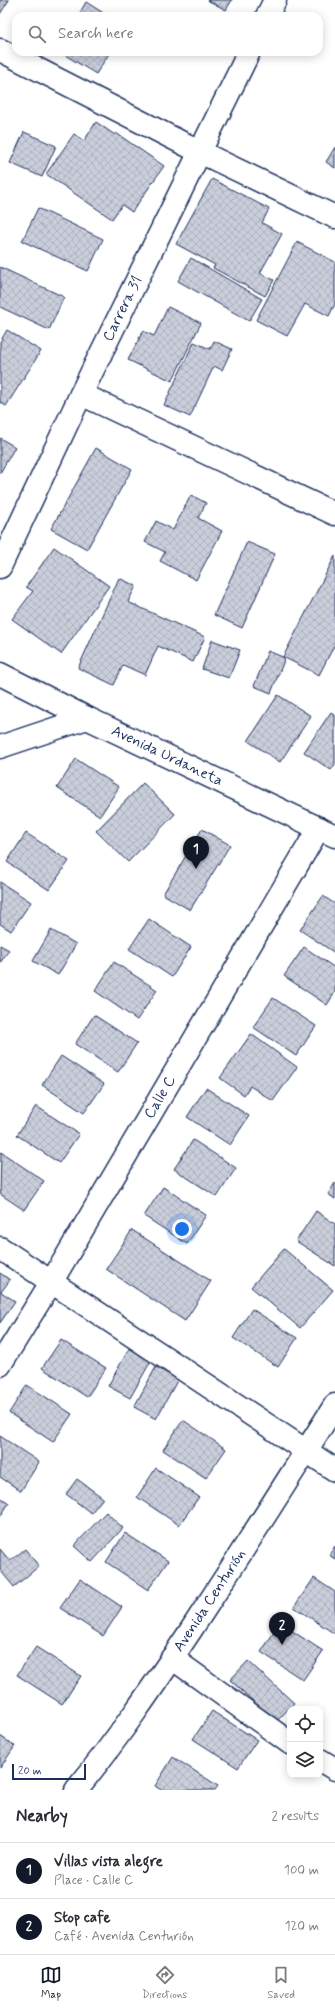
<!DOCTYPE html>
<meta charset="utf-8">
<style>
:root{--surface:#fff;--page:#f7f7f7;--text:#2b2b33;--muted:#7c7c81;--line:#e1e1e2;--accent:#111827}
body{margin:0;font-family:Mynerve,sans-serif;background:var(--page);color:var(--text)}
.controls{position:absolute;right:12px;bottom:12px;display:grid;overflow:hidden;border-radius:8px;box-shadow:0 2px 10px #0003}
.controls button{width:36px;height:36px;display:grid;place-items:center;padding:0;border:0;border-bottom:1px solid var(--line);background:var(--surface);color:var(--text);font:20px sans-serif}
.scale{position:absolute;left:12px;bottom:10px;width:74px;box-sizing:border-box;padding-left:4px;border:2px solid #1b2f5e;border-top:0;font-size:11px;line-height:14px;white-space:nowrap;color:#1b2f5e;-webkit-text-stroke:3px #fff;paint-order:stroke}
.you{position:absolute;left:182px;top:1229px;width:14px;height:14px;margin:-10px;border:3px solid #fff;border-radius:50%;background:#1a73e8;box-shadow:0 0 0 6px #1a73e833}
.badge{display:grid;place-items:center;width:26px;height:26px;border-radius:50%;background:var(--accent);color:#fff;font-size:13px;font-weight:700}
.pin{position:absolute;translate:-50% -33px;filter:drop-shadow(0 1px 2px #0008)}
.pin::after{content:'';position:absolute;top:21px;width:14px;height:12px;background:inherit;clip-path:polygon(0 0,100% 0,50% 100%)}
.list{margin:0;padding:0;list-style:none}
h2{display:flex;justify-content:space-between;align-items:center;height:52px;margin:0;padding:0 16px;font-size:17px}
h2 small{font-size:13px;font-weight:400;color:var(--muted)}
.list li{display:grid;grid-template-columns:26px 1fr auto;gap:12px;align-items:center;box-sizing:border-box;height:56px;padding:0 16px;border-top:1px solid var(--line)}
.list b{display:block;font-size:15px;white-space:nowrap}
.list p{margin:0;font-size:13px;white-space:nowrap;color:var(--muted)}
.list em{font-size:13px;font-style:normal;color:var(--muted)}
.icon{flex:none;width:22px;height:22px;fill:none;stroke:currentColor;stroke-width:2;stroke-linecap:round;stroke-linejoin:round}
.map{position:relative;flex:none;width:335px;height:1790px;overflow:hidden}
.search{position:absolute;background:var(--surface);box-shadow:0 2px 10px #0003;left:12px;right:12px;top:12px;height:44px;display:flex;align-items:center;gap:10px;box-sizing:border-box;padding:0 14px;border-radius:12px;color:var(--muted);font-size:15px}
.sheet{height:164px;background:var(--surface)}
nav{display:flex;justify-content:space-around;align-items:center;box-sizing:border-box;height:56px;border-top:1px solid var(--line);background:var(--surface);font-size:11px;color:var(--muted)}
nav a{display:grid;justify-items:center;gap:2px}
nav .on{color:var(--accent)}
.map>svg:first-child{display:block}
.building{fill:url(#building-cross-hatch);stroke:#1b2f5e}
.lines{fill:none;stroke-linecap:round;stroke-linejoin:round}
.minor-casing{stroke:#1b2f5e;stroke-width:25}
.minor{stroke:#fff;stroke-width:22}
.labels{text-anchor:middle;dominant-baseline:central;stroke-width:3;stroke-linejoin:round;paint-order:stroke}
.street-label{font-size:15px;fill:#1b2f5e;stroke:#fff}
</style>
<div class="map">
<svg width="335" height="1790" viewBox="0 0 335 1790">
<defs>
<pattern id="building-cross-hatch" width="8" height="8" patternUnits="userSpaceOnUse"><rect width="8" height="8" fill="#caceda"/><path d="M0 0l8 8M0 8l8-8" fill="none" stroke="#adb1be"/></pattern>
</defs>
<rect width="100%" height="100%" fill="#fff"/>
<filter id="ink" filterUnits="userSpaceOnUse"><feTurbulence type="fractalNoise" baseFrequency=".025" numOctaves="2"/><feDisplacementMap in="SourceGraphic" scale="8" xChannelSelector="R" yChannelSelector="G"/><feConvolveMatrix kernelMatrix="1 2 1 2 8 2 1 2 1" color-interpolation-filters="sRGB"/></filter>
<g filter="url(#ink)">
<path class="building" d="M0 0H9L0 14Z
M207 0H232L226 10Z
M86 2 108 16H78Z
M60 52H110L96 74Z
M96 122 115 135 116 133 164 166 132 212 122 205 112 219 46 174 74 134 84 141Z
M24 132 56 146 42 177 10 163Z
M335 147V168L326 162Z
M212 179 269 209 262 223 282 234 260 273 274 280 265 296 213 268 215 265 176 244Z
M38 208 103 239 88 271 22 241Z
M297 242 335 262V304L329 316 305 304 287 336 256 320Z
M191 258 262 299 249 321 178 281Z
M0 267 64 297 49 330 0 307Z
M168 307 201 323 172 381 128 360 143 331 154 336Z
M7 330 41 351 6 406 0 402V342Z
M214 341 232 349 222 370 214 366 190 417 164 405 194 342 210 349Z
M0 438 15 447 0 473Z
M96 448 132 469 87 549 51 529Z
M191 495 206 503 198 518 222 531 196 580 160 561 165 552 145 542 156 521 173 530Z
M247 542 275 554 242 628 214 615Z
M54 547 109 586 61 654 12 619 33 591 26 587Z
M335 556V644L319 675 283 657Z
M119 578 136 586 128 602 205 637 193 662 158 646 145 675 123 665 114 685 78 668Z
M212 640 240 650 229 678 202 669Z
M268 651 285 658 271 693 254 686Z
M278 695 311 716 280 762 248 741Z
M331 712 335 715V764L331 770 304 752Z
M76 759 119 787 100 816 57 788Z
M143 783 175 814 128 862 96 831Z
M202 829 230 845 190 910 163 894Z
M26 833 69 861 49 890 7 862Z
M0 882 31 902 11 931 0 924Z
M323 896 335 904V953L300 930Z
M149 919 191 947 172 977 129 949Z
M51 930 76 944 58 975 33 961Z
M0 945 9 950 0 963Z
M304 947 335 968V992L327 1005 284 976Z
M114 962 157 990 137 1020 95 991Z
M273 998 316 1026 296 1056 253 1027Z
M94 1015 137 1043 118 1072 75 1044Z
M251 1034 297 1067 273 1101 250 1086 244 1095 220 1078Z
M61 1056 104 1084 84 1113 42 1085Z
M206 1088 249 1116 230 1145 187 1117Z
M36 1106 79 1134 59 1163 17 1135Z
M193 1140 236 1168 217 1197 174 1169Z
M1 1152 44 1181 24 1210 0 1194Z
M335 1183V1199L328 1194Z
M163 1187 206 1215 187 1244 144 1216Z
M316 1211 335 1224V1266L296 1241Z
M132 1230 211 1281 185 1321 106 1269Z
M284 1249 333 1290 300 1328 251 1287Z
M0 1273 10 1280 1 1292 15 1301 0 1323Z
M252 1309 297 1338 278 1367 233 1338Z
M61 1340 106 1368 87 1397 42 1368Z
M130 1347 152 1359 130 1398 108 1386Z
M156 1367 178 1379 156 1419 134 1407Z
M27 1385 72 1414 53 1442 9 1413Z
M183 1420 226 1449 206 1478 163 1450Z
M0 1436 39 1462 21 1491 0 1477Z
M156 1468 199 1497 179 1525 137 1497Z
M77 1479 103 1498 91 1513 66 1494Z
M0 1497 9 1503 0 1517Z
M106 1512 123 1528 92 1562 74 1546Z
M125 1533 168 1561 148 1590 106 1562Z
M335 1546V1559L329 1555Z
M0 1549 10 1561 25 1549 39 1566 14 1587 0 1570Z
M314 1578 335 1592V1634L294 1607Z
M80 1579 122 1607 103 1636 60 1608Z
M280 1623 323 1651 303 1680 261 1652Z
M36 1647 81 1676 62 1704 17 1675Z
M248 1661 294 1703 276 1722 230 1680Z
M212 1711 257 1740 238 1768 193 1739Z
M0 1736 15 1746 0 1768Z
M173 1757 218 1786 215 1790H161L155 1786Z"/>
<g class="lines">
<defs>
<g id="minor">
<path d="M267 16 275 0"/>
<path d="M0 50 200 152 335 217"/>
<path d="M81 394 335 514"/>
<path id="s1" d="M0 567 81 394 249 52"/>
<path id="s2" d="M0 674 87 718 335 836"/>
<path d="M0 747 87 718"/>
<path d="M0 1248 335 1470"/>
<path id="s3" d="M0 1365 52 1281 319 828"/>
<path d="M172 1658 290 1743"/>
<path d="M320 1760 335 1769"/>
<path id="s4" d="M76 1790C118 1739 155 1684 191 1630 240 1555 288 1480 335 1405"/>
</g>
</defs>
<use href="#minor" class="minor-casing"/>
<use href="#minor" class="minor"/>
</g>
</g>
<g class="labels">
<g class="street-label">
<text stroke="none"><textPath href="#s1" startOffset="286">Carrera 31</textPath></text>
<text stroke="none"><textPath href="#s2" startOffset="186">Avenida Urdaneta</textPath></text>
<text stroke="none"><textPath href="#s3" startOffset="312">Calle C</textPath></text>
<text stroke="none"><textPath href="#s4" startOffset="232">Avenida Centurión</textPath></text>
</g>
</g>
</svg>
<div class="controls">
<button><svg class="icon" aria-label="locate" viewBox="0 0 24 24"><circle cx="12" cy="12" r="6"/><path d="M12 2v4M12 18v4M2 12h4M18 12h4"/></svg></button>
<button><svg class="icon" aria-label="layers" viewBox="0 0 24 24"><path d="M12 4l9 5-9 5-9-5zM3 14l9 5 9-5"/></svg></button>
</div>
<div class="scale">20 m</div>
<div class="you"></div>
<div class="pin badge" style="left:196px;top:869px">1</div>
<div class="pin badge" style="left:282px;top:1645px">2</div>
<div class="search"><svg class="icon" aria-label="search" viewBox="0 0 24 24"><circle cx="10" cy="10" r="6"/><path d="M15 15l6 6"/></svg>Search here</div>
</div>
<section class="sheet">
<h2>Nearby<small>2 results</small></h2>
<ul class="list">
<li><span class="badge">1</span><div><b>Villas vista alegre</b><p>Place · Calle C</p></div><em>100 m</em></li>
<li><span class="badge">2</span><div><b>Stop cafe</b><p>Café · Avenida Centurión</p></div><em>120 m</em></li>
</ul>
</section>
<nav>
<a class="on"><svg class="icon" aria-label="map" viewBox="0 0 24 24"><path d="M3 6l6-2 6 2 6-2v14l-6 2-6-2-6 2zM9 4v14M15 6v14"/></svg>Map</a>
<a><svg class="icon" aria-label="directions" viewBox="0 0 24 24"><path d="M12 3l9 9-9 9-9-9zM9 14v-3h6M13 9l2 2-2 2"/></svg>Directions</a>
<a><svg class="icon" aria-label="saved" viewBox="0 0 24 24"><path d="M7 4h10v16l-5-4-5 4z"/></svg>Saved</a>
</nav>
